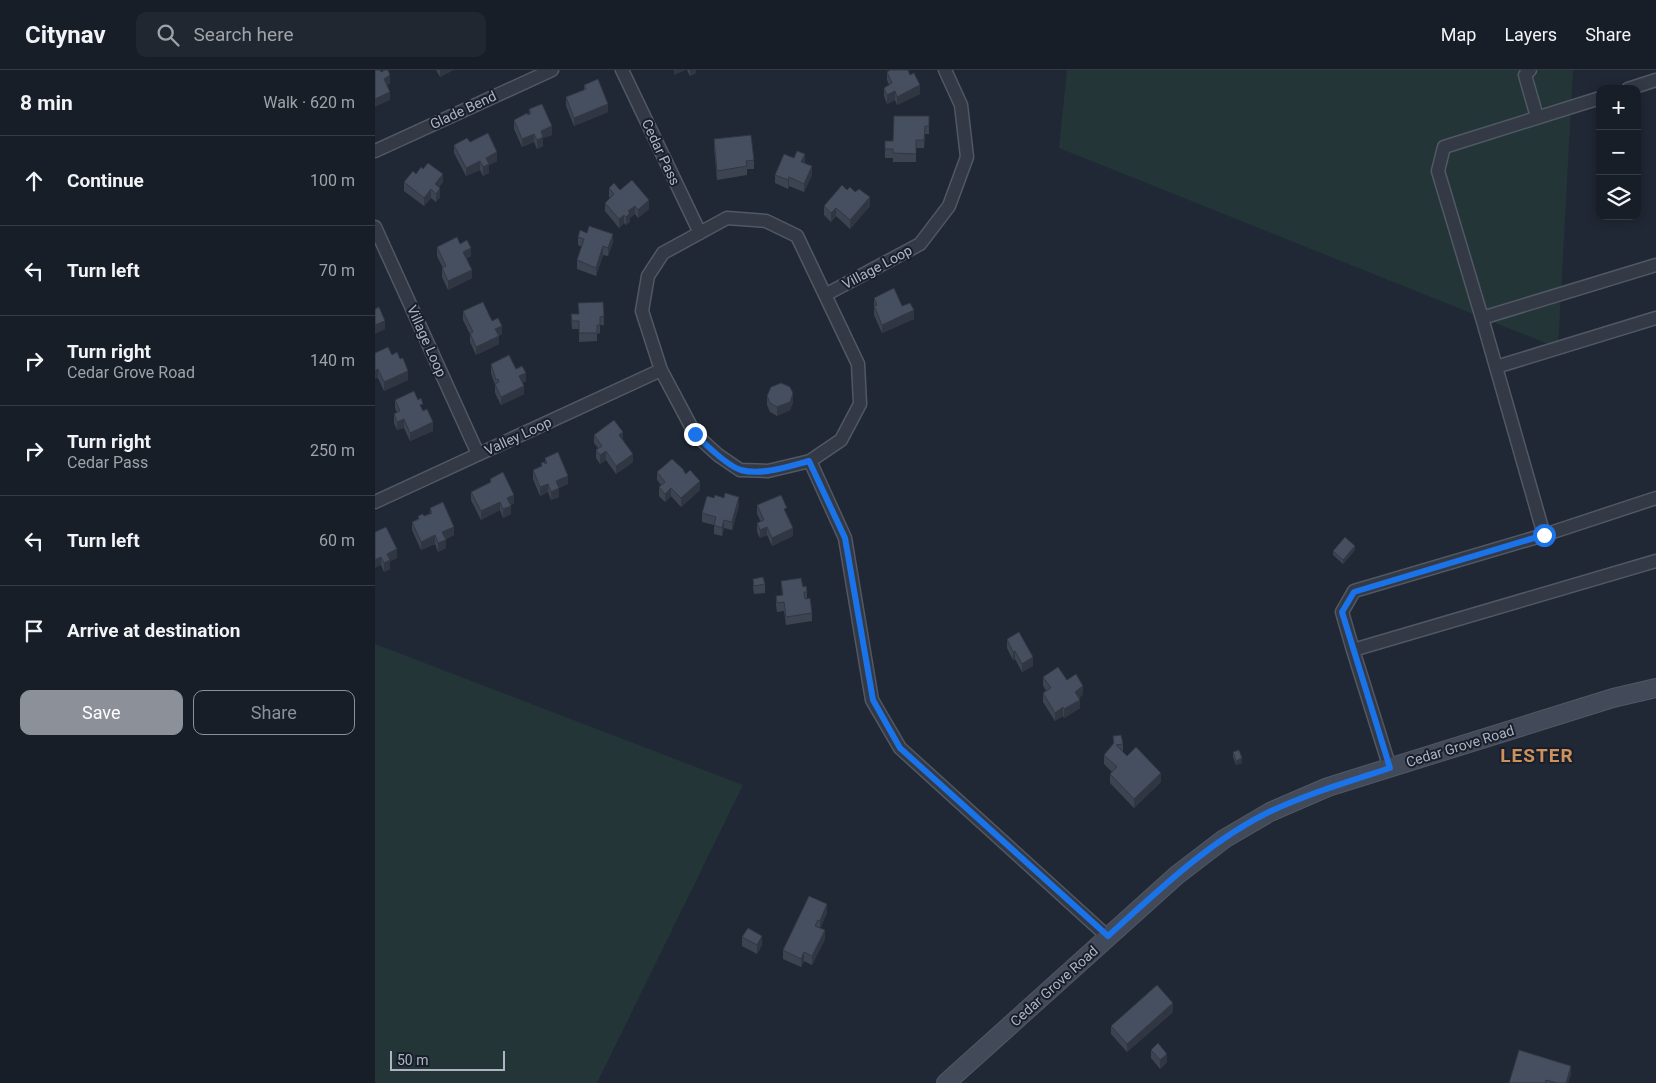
<!DOCTYPE html>
<meta charset="utf-8">
<style>
:root{--surface:#181e28;--page:#212730;--text:#f1f3f6;--muted:#9fa2a8;--line:#363c45;--accent:#8c9099}
body{margin:0;font-family:Roboto,sans-serif;background:var(--page);color:var(--text)}
.controls{position:absolute;right:15px;top:15px;display:grid;overflow:hidden;border-radius:10px;box-shadow:0 2px 12px #0003}
.controls button{width:45px;height:45px;display:grid;place-items:center;padding:0;border:0;border-bottom:1px solid var(--line);background:var(--surface);color:var(--text);font:25px sans-serif}
.scale{position:absolute;left:15px;bottom:12px;width:115px;box-sizing:border-box;padding-left:5px;border:2px solid #adb5c3;border-top:0;font-size:14px;line-height:18px;white-space:nowrap;color:#adb5c3;-webkit-text-stroke:4px #191f2a;paint-order:stroke}
.stop{position:absolute;width:15px;height:15px;margin:-11px;border:4px solid #1a73e8;border-radius:50%;background:#fff}
.stop.end{background:#1a73e8;border-color:#fff;box-shadow:0 1px 5px #0008}
.list{margin:0;padding:0;list-style:none}
h2{display:flex;justify-content:space-between;align-items:center;height:65px;margin:0;padding:0 20px;font-size:21px}
h2 small{font-size:16px;font-weight:400;color:var(--muted)}
.list li{display:grid;grid-template-columns:32px 1fr auto;gap:15px;align-items:center;box-sizing:border-box;height:90px;padding:0 20px;border-top:1px solid var(--line)}
.list b{display:block;font-size:19px;white-space:nowrap}
.list p{margin:0;font-size:16px;white-space:nowrap;color:var(--muted)}
.list em{font-size:16px;font-style:normal;color:var(--muted)}
.actions{display:flex;gap:10px;padding:15px 20px}
.actions a{flex:1;padding:11px 0;border:1px solid var(--accent);border-radius:10px;text-align:center;font-size:18px;color:var(--accent)}
.actions .main{background:var(--accent);color:#fff}
.icon{flex:none;width:28px;height:28px;fill:none;stroke:currentColor;stroke-width:2;stroke-linecap:round;stroke-linejoin:round}
.map{position:relative;flex:none;width:1281px;height:1013px;overflow:hidden}
header{display:flex;align-items:center;gap:30px;box-sizing:border-box;height:70px;padding:0 25px;background:var(--surface);border-bottom:1px solid var(--line)}
header strong{font-size:24px}
nav{display:flex;gap:28px;margin-inline-start:auto;font-size:18px}
.search{width:350px;height:45px;background:var(--page);display:flex;align-items:center;gap:12px;box-sizing:border-box;padding:0 18px;border-radius:10px;color:var(--muted);font-size:19px}
main{display:flex}
aside{flex:1;background:var(--surface)}
.map>svg:first-child{display:block}
.green{fill:#233537}
.lines{fill:none;stroke-linecap:round;stroke-linejoin:round}
.street-casing{stroke:#515864;stroke-width:15}
.secondary-casing{stroke:#515864;stroke-width:20}
.street{stroke:#333a46;stroke-width:12}
.secondary{stroke:#424958;stroke-width:18}
.wall{fill:#3c4452}
.shaded-wall{fill:#313742}
.building{fill:#464f5f;stroke:#313742}
.route{stroke:#1a73e8;stroke-width:6}
.labels{text-anchor:middle;dominant-baseline:central;stroke-width:4;stroke-linejoin:round;paint-order:stroke}
.street-label{font-size:14px;fill:#adb5c3;stroke:#191f2a}
.district-label{font-size:19px;font-weight:bold;letter-spacing:1px;fill:#cd915e;stroke:#191f2a}
</style>
<header>
<strong>Citynav</strong>
<div class="search"><svg class="icon" aria-label="search" viewBox="0 0 24 24"><circle cx="10" cy="10" r="6"/><path d="M15 15l6 6"/></svg>Search here</div>
<nav><a>Map</a><a>Layers</a><a>Share</a></nav>
</header>
<main>
<aside>
<h2>8 min<small>Walk · 620 m</small></h2>
<ul class="list">
<li><svg class="icon" aria-label="ahead" viewBox="0 0 24 24"><path d="M12 20V5M6 11l6-6 6 6"/></svg><div><b>Continue</b></div><em>100 m</em></li>
<li><svg class="icon" aria-label="left" viewBox="0 0 24 24"><path d="M17 20v-9H6M10 6l-5 5 5 5"/></svg><div><b>Turn left</b></div><em>70 m</em></li>
<li><svg class="icon" aria-label="right" viewBox="0 0 24 24"><path d="M7 20v-9h11M14 6l5 5-5 5"/></svg><div><b>Turn right</b><p>Cedar Grove Road</p></div><em>140 m</em></li>
<li><svg class="icon" aria-label="right" viewBox="0 0 24 24"><path d="M7 20v-9h11M14 6l5 5-5 5"/></svg><div><b>Turn right</b><p>Cedar Pass</p></div><em>250 m</em></li>
<li><svg class="icon" aria-label="left" viewBox="0 0 24 24"><path d="M17 20v-9H6M10 6l-5 5 5 5"/></svg><div><b>Turn left</b></div><em>60 m</em></li>
<li><svg class="icon" aria-label="arrive" viewBox="0 0 24 24"><path d="M6 21V4h12l-3 4 3 4H6"/></svg><div><b>Arrive at destination</b></div></li>
</ul>
<div class="actions"><a class="main">Save</a><a>Share</a></div>
</aside>
<div class="map">
<svg width="1281" height="1013" viewBox="0 0 1281 1013">
<rect width="100%" height="100%" fill="#202835"/>
<path class="green" d="M692 0H1198L1183 278 684 78Z
M0 574 368 715 222 1013H0Z"/>
<g class="lines">
<defs>
<path id="street" d="M247 0 325 163
M1155 0 1150 5 1162 47
M1253 19 1281 10
M0 81 177 0
M352 148 391 151 422 166 483 294 485 334 466 370 435 391 393 401 365 400 343 385 320 364 286 300 267 241 273 206 288 183Z
M0 157 103 384
M450 225 545 174 574 136 592 87 586 35 570 0
M1107 248 1063 101 1069 77 1225 28
M1121 297 1281 248
M435 391 470 468 497 630 525 678 733 867
M1281 428 1169 465 979 521 967 542 978 580 1281 491
M0 432 286 300
M1169 465 1107 248 1281 195
M978 580 1015 698"/>
<path id="secondary" d="M571 1013 802 805 849 769 895 742 953 717 1238 628 1281 618"/>
</defs>
<use href="#street" class="street-casing"/>
<use href="#secondary" class="secondary-casing"/>
<use href="#street" class="street"/>
<use href="#secondary" class="secondary"/>
</g>
<path class="wall" d="M61 0H78L65 7Z
M312 0H321V3L315 6Z
M512 2 545 24 522 35 520 30 512 34 509 26V18L514 15 512 10Z
M209 15 233 42 199 56 191 36V27L209 20Z
M154 39 177 65 168 68V76L162 79 159 72 147 77 139 59V50L154 44Z
M554 46V64H550L549 78H541V92H518V88H510V71H518Z
M339 69 379 90V99H372V105L342 110 339 78Z
M95 72 122 91 114 95V103L108 106 105 100 91 106 79 83V75Z
M430 93 437 105 429 122 414 116 413 119 400 113V105Z
M41 104 68 112 64 117 65 127 61 132 56 128 49 136 29 121V112Z
M234 118 245 120 274 139 263 148 260 144 255 148V152L251 155 249 153 244 158 230 141V133L235 128 234 127Z
M472 120 495 136 475 159 461 146 456 152 449 145V136Z
M203 167 238 172 233 186 228 185 221 206 202 199V190L207 177 203 175Z
M85 174 96 186 92 188 97 208 73 220 67 207V198H68L62 186V177Z
M499 228 527 236 539 249 507 263 499 245Z
M228 232 229 255H225V263L222 264V271L204 272V259H197L196 244H203Z
M88 241 117 251 127 264 124 266V274L101 285 95 272V264L88 250Z
M0 283 17 285 33 310 9 321 3 308Z
M116 294 141 299 151 311 147 313 149 324 126 335 120 323V315L116 303Z
M392 326 418 332 415 340 402 346 395 342 392 335Z
M20 330 48 341 58 361 35 371 29 358 22 360 19 353V344L22 343 20 338Z
M219 365 248 370 258 392 241 404 231 390 225 394 221 388V380L223 378 219 373Z
M170 388 193 414 184 418V427L176 430 173 422 165 426 158 409V400L166 396V393H170Z
M282 402H309L325 420 306 437 296 426 290 432 284 426V417L286 415 282 410Z
M115 409 139 433 136 435V444L128 448 125 440 106 450 96 430V422L115 413Z
M382 435 412 445 418 466 397 476 392 465 385 468 382 462V453L386 452 382 444Z
M364 436 357 460 349 458 347 466 339 464V455L327 452V443Z
M55 438 79 465 71 469V478L63 482 60 474 46 480 37 460V452L43 449V446H49L55 444Z
M0 462 22 488 15 491V499L9 502 6 495Z
M980 480 968 494 958 485V481Z
M378 509 390 514V523L379 524 378 517Z
M406 511 428 517 432 522V529L437 543V551L411 555 409 541 402 542 401 535V526L407 525Z
M632 569 658 596 647 602 640 589 638 590 632 578Z
M668 607 692 610 708 624 704 628 705 638 689 648 688 646 680 651 668 632V623L671 621 668 615Z
M738 666 748 674V682L752 686 786 712 759 738 735 713V704L737 702 729 694V685L738 674Z
M858 682 867 693 861 695 858 687Z
M452 843 445 858 450 869 437 895 429 891 426 897 408 889V880Z
M367 867 387 875 382 884 367 876Z
M798 942 752 982 736 964V956Z
M776 980 792 992 785 999 776 988Z
M1196 1004 1193 1013H1134Z"/>
<path class="shaded-wall" d="M65 0H78L65 7Z
M299 0H311L299 5Z
M315 0H321V3L315 6Z
M15 5V14L9 17V9Z
M545 15V24L522 35V27Z
M520 21V30L512 34V25Z
M15 22V30L0 37V29Z
M233 34V42L199 56V48Z
M177 56V65L168 68V76L162 79V70L166 61Z
M159 64V72L147 77V69Z
M122 82V91L114 95V103L108 106V97L111 88Z
M430 84V93L426 100V92Z
M105 91V100L91 106V98Z
M437 96V105L429 122V114Z
M68 104V112L60 122V114Z
M414 107V116L413 119V110Z
M65 118V127L61 132V124Z
M56 119V128L49 136V128Z
M495 127V136L475 159V150Z
M274 130V139L263 148V140Z
M260 136V144L255 148V152L251 155V147L253 141Z
M461 138V146L456 152V143Z
M249 145V153L244 158V149Z
M238 164V172L233 186V178Z
M228 176V185L221 206V198Z
M96 178V186L88 190V182Z
M97 200V208L73 220V211Z
M539 240V249L507 263V255Z
M10 251V259L0 264V255Z
M127 256V264L124 266V274L101 285V277L120 259Z
M3 299V308L0 309V301Z
M33 301V310L9 321V312Z
M151 303V311L144 314V306Z
M149 316V324L126 335V327Z
M418 323V332L415 340 402 346V337Z
M29 349V358L22 360V352Z
M58 352V361L35 371V363Z
M248 362V370L244 365Z
M231 381V390L225 394V385Z
M258 384V392L241 404V396Z
M193 406V414L181 419V411Z
M325 411V420L306 437V428Z
M173 414V422L165 426V417Z
M184 418V427L176 430V422Z
M296 418V426L290 432V424Z
M139 425V433L132 437V428Z
M364 427V436L357 460V452Z
M125 432V440L106 450V441Z
M136 436V444L128 448V439Z
M349 450V458L347 466V458Z
M79 457V465L67 470V462Z
M392 457V465L385 468V460Z
M418 458V466L397 476V468Z
M60 465V474L46 480V472Z
M71 470V478L63 482V473Z
M980 476V480L968 494V490Z
M22 479V488L15 491V499L9 502V493L12 484Z
M6 487V495L0 498V490Z
M640 581V589L638 590V582Z
M658 587V596L647 602V594Z
M708 616V624L700 630V622Z
M705 630V638L689 648V639Z
M688 637V646L680 651V643Z
M867 688V693L861 695V691Z
M786 703V712L759 738V729Z
M452 834V843L445 859V851Z
M450 860V869L437 895V886Z
M387 866V875L382 884V875Z
M429 882V891L426 897V889Z
M798 933V942L752 982V974Z
M792 984V992L785 999V990Z
M1196 996V1004L1193 1013H1191Z"/>
<path class="building" d="M0 0H5L6 2 10 0H13L15 5 9 9 15 22 0 29Z
M515 0H533L535 5 539 3 545 15 522 27 520 21 512 25 509 18 517 13 512 2Z
M223 9 233 34 199 48 191 27 211 19 209 15Z
M167 34 177 56 166 61 168 67 162 70 159 64 147 69 139 50 152 43 153 45 156 43 154 39Z
M519 46H554V56H550L549 70H541V84L518 83V79H510V71H518Z
M113 63 122 82 111 88 114 94 108 97 105 91 91 98 79 75 92 68 95 72Z
M376 65 379 90 371 91 372 96 342 101 339 69Z
M422 81 430 84 426 92 437 96 429 114 414 107 413 110 400 105 409 84 419 88Z
M53 93 68 104 60 114 65 118 61 124 56 119 49 128 29 112 38 101 41 104 46 97 48 99Z
M257 110 274 130 263 140 260 136 253 141 255 143 251 147 249 145 244 149 230 133 239 124 234 118 239 113 245 120Z
M467 115 472 120 475 117 480 122 484 119 495 127 475 150 461 138 456 143 449 136Z
M214 156 238 164 233 178 228 176 221 198 202 190 209 169 203 167 205 160 212 163Z
M82 167 85 174 92 170 96 178 88 182 97 200 73 211 67 198 71 196 62 177Z
M519 218 527 236 535 233 539 240 507 255 499 236 502 235 499 228Z
M108 232 117 251 123 248 127 256 120 259 124 266 101 277 95 263 98 262 88 241Z
M228 232 229 246 225 247V255H222V263H204V251H197L196 244H204L203 233Z
M4 237 10 251 0 255V239Z
M13 277 17 285 22 282 25 289 28 288 33 301 9 312 3 299 0 301V283Z
M134 285 141 299 147 296 151 303 144 306 149 316 126 327 120 314 124 312 123 309 121 310 116 294Z
M406 313 415 317 418 323 415 332 402 337 395 333 392 326 396 317Z
M39 321 43 330 46 328 48 334 45 335 48 341 52 339 58 352 35 363 29 349 22 352 19 344 25 341 20 330Z
M239 350 248 362 244 365 258 384 241 396 231 381 225 385 221 380 227 376 219 365Z
M183 382 193 406 181 411 184 418 176 422 173 414 165 417 158 400 167 396 166 393 169 392 170 394 172 393 170 388Z
M297 389 309 400H308L311 404 315 400 325 411 306 428 296 418 290 424 284 417 290 412 282 402Z
M128 402 139 425 132 428 136 436 128 439 125 432 106 441 96 422 116 412 115 409Z
M350 423 364 427 357 452 349 450 347 458 339 455 341 447 327 443 332 426 339 428 340 425 349 428Z
M406 425 412 438 409 439 418 458 397 468 392 457 385 460 382 453 389 450 382 435Z
M68 432 79 457 67 462 71 470 63 473 60 465 46 472 37 452 44 449 43 446 48 444 49 446 57 443 55 438Z
M11 457 22 479 12 484 15 490 9 493 6 487 0 490V462Z
M970 467 980 476 968 490 958 481Z
M388 507 390 514 379 516 378 509Z
M426 508 428 517 431 516 432 522H429L430 529 435 528 437 543 411 547 409 532 402 533 401 526 408 525 406 511Z
M644 562 658 587 647 594 640 581 638 582 632 569Z
M683 597 692 610 701 604 708 616 700 622 705 630 689 639 688 637 680 643 668 623 676 618 668 607Z
M746 665 748 674 741 675 752 686 761 677 786 703 759 729 735 704 742 697 729 685 739 673 738 666Z
M864 680 867 688 861 691 858 682Z
M434 826 452 834 445 851 443 850 440 856 450 860 437 886 429 882 426 889 408 880Z
M373 858 387 866 382 875 367 867Z
M782 915 798 933 752 974 736 956Z
M783 973 792 984 785 990 776 980Z
M1144 980 1196 996 1191 1013H1182L1171 1010 1170 1013H1134Z"/>
<g class="lines">
<path class="route" d="M320 364C331 375 352 396 366 400 386 406 415 396 434 391L470 468 498 630 525 678 733 866C783 821 834 771 896 741 935 723 975 711 1015 698L967 542 979 522 1169 465"/>
</g>
<g class="labels">
<g class="street-label">
<text transform="translate(88 40) rotate(-25)">Glade Bend</text>
<text transform="translate(286 82) rotate(65)">Cedar Pass</text>
<text transform="translate(502 197) rotate(-28)">Village Loop</text>
<text transform="translate(52 271) rotate(66)">Village Loop</text>
<text transform="translate(143 366) rotate(-25)">Valley Loop</text>
<text transform="translate(1085 676) rotate(-17)">Cedar Grove Road</text>
<text transform="translate(679 916) rotate(-42)">Cedar Grove Road</text>
</g>
<g class="district-label">
<text x="1162" y="685">LESTER</text>
</g>
</g>
</svg>
<div class="controls">
<button>+</button>
<button>−</button>
<button><svg class="icon" aria-label="layers" viewBox="0 0 24 24"><path d="M12 4l9 5-9 5-9-5zM3 14l9 5 9-5"/></svg></button>
</div>
<div class="scale">50 m</div>
<div class="stop" style="left:1169px;top:465px"></div>
<div class="stop end" style="left:320px;top:364px"></div>
</div>
</main>
